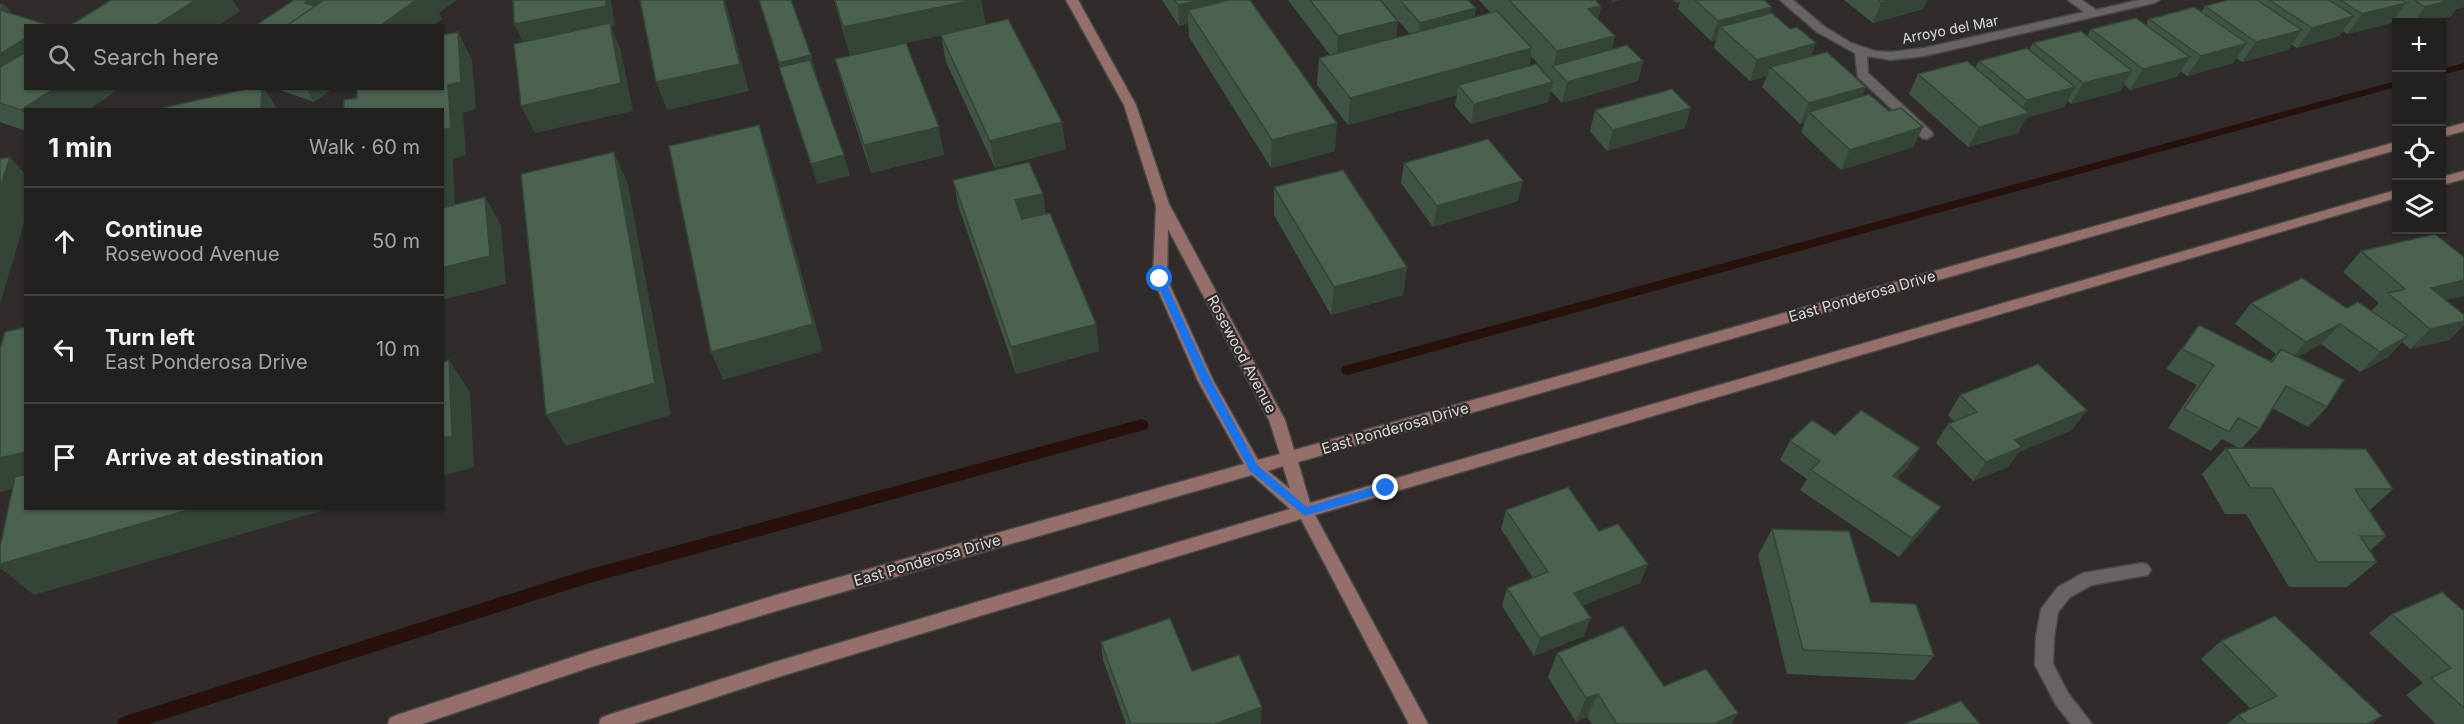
<!DOCTYPE html>
<meta charset="utf-8">
<style>
:root{--surface:#232120;--page:#2b2929;--text:#f1f3f6;--muted:#a3a3a5;--line:#403e3e}
body{margin:0;font-family:Inter,sans-serif;background:var(--page);color:var(--text)}
.controls{position:absolute;right:18px;top:18px;display:grid;overflow:hidden;border-radius:0px;box-shadow:0 2px 4px #0004}
.controls button{width:54px;height:54px;display:grid;place-items:center;padding:0;border:0;border-bottom:2px solid var(--line);background:var(--surface);color:var(--text);font:30px sans-serif}
.stop{position:absolute;width:18px;height:18px;margin:-14px;border:4px solid #1a73e8;border-radius:50%;background:#fff}
.stop.end{background:#1a73e8;border-color:#fff;box-shadow:0 2px 6px #0008}
.list{margin:0;padding:0;list-style:none}
h2{display:flex;justify-content:space-between;align-items:center;height:78px;margin:0;padding:0 24px;font-size:26px}
h2 small{font-size:20px;font-weight:400;color:var(--muted)}
.list li{display:grid;grid-template-columns:39px 1fr auto;gap:18px;align-items:center;box-sizing:border-box;height:108px;padding:0 24px;border-top:2px solid var(--line)}
.list b{display:block;font-size:22px;white-space:nowrap}
.list p{margin:0;font-size:20px;white-space:nowrap;color:var(--muted)}
.list em{font-size:20px;font-style:normal;color:var(--muted)}
.icon{flex:none;width:33px;height:33px;fill:none;stroke:currentColor;stroke-width:2;stroke-linecap:round;stroke-linejoin:round}
.map{position:relative;flex:none;width:2464px;height:724px;overflow:hidden}
.search{position:absolute;background:var(--surface);box-shadow:0 2px 4px #0004;left:24px;top:24px;width:420px;height:66px;display:flex;align-items:center;gap:15px;box-sizing:border-box;padding:0 21px;border-radius:0px;color:var(--muted);font-size:22px}
.panel{position:absolute;background:var(--surface);box-shadow:0 2px 4px #0004;left:24px;top:108px;width:420px;height:402px;border-radius:0px}
.map>svg:first-child{display:block}
.lines{fill:none;stroke-linecap:round;stroke-linejoin:round}
.stream{fill:#28100d;fill-rule:evenodd}
.minor-casing{stroke:#4a4747;stroke-width:3}
.secondary-casing{stroke:#4a4747;stroke-width:3}
.minor{fill:#686463;fill-rule:evenodd}
.secondary{fill:#95706b;fill-rule:evenodd}
.wall{fill:#405445;fill-rule:evenodd}
.shaded-wall{fill:#344538}
.building{fill:#4b6250;stroke:#344538;stroke-width:1.5}
.route{fill:#1a73e8}
.labels{text-anchor:middle;dominant-baseline:central;stroke-width:4.5;stroke-linejoin:round;paint-order:stroke}
.far-street-label{font-size:14px;fill:#dbd8d8;stroke:#2f2c2b}
.street-label{font-size:15px;fill:#dbd8d8;stroke:#2f2c2b}
</style>
<div class="map">
<svg width="2464" height="724" viewBox="0 0 2464 724">
<rect width="100%" height="100%" fill="#2f2c2b"/>
<g class="lines">
<path class="stream" d="M2464 63V69L2442 75V69Z
M2396 81V87L1348 375 1343 374 1341 370 1343 366 1348 365Z
M1142 419 1147 421 1149 425 1147 429 583 585 149 724H117L119 719 125 716 583 571Z"/>
<defs>
<path id="minor" d="M1780 0H1793L1825 27 1851 43 1875 51 1891 52 1924 48 2084 12 2068 0H2082L2096 10 2139 0H2160L2154 3 1924 56 1891 60 1867 56 1868 73 1932 132 1933 135 1927 139 1922 138 1858 77 1855 53 1817 32Z
M2142 563 2148 565 2151 570 2148 575 2092 585 2070 597 2058 612 2054 637 2053 664 2068 693 2092 724H2071L2056 705 2035 665 2036 637 2041 609 2058 587 2083 573Z"/>
<path id="secondary" d="M1066 0H1078L1136 105 1169 204 1285 420 1294 450 2396 142V150L1298 462 1310 503 2396 190V198L1315 515 1428 724H1409L1301 519 775 678 634 724H599L601 718 608 715 775 662 1290 509 1252 475 783 609 591 667 422 724H388L390 718 397 715 591 651 783 593 1244 464 1198 381 1153 279 1156 206 1124 105ZM1168 229 1269 420 1280 454 1258 460 1213 380 1167 279ZM1283 466 1290 489 1268 471Z
M2464 123V131L2442 137V129Z
M2464 171V179L2442 185V177Z"/>
</defs>
<use href="#minor" class="minor-casing"/>
<use href="#secondary" class="secondary-casing"/>
<use href="#minor" class="minor"/>
<use href="#secondary" class="secondary"/>
</g>
<path class="wall" d="M834 0H981L985 24 1066 149 995 168 946 62 941 35 850 55Z
M1162 0H1250L1335 151 1271 168 1189 37 1188 23 1179 26Z
M1288 0H1380L1398 21 1396 38 1410 34 1381 0H1468L1475 17 1491 13 1479 0H1595L1601 6 1598 19 1612 49 1643 61 1638 81 1562 103 1551 91 1548 102 1471 124 1455 106 1457 95 1348 125 1317 85 1319 58 1330 55ZM1531 56 1549 77V78L1529 66Z
M1673 0H1764L1769 14 1811 56 1863 96 1889 111 1923 127 1913 147 1841 170 1801 132 1805 122 1800 124 1762 87 1767 76 1750 81 1714 48 1716 40 1711 41 1678 9 1680 2 1676 3Z
M1844 0H1927L1923 9 1873 23Z
M2228 0H2464V7L2456 9 2451 16 2426 22H2402L2394 18 2391 23 2347 34 2343 31 2339 36 2297 48 2291 44 2288 50 2242 62 2236 58 2233 63 2187 76 2181 71 2176 77 2130 90 2124 84 2120 91 2071 104 2067 100 2064 107 2026 118 2018 133 1968 147 1909 94 1918 74 1975 68 1979 61 2029 50 2033 43 2087 36 2091 29 2146 25 2149 19 2201 12 2205 6Z
M0 4 5 5 11 13 26 88H120L88 110H26V131L0 122Z
M835 59 944 155 871 173 843 87Z
M274 88H333L314 102Z
M1595 110 1685 128 1607 151 1590 131Z
M1404 163 1518 201 1433 227 1401 183Z
M953 180 1043 194 1045 214 1096 324 1099 351 1016 374 959 208Z
M1274 187 1407 267 1403 295 1331 315 1274 215Z
M2361 251 2446 300 2464 315V325L2449 340 2410 349 2402 342 2388 357 2360 372 2321 344 2297 357 2327 407 2308 427 2272 408 2260 429 2242 448 2393 489 2369 511 2386 536 2370 551 2377 562 2347 587H2289L2246 514H2225L2202 474 2226 448H2239L2222 439 2211 451 2168 428 2197 385 2166 369 2199 325 2270 361 2276 354 2235 324 2251 303 2347 308 2371 311 2379 303 2343 272Z
M1960 395 2072 430 2019 452 2008 467 1973 481 1936 443 1948 424 1954 421 1948 415Z
M1835 435 1908 467 1897 478 1927 526 1899 557 1800 490 1807 479 1780 460 1790 441Z
M1506 510 1599 531 1648 564 1640 583 1583 605 1584 636 1534 656 1502 606 1507 588 1533 578 1501 529Z
M1772 529 1871 602 1934 656 1914 680 1787 674 1758 555Z
M2464 611V724H2436L2406 695 2423 683 2369 633 2392 614Z
M2221 641 2382 716 2371 724H2227L2238 715 2251 709 2201 659Z
M1101 642 1192 671 1261 724H1126L1103 660Z
M1557 653 1664 686 1738 713 1731 724H1592L1587 717 1576 722 1548 677Z"/>
<path class="shaded-wall" d="M196 0H233L240 11 218 26H155Z
M309 0H351L324 18 305 3Z
M416 0H457L439 13 442 19 433 26H380Z
M606 0H611L615 26 611 27 621 51 633 111 535 133 521 106 524 44 514 24Z
M723 0H725L749 91 667 110 656 82Z
M974 0H981L986 26 850 55 843 27Z
M1201 0H1238L1188 10V23L1179 26 1178 5Z
M1612 0H1621L1611 3Z
M1891 0H1927L1923 9 1873 23 1881 3Z
M2450 0H2464V7L2456 9 2451 16 2426 22H2413L2425 7Z
M2406 3 2391 23 2347 34 2362 14Z
M5 5 26 31 0 12V8Z
M1601 6 1595 33 1588 9Z
M1772 7 1765 27H1720L1716 40 1711 41 1718 21Z
M1476 8 1473 28 1418 43 1420 23Z
M2354 16 2339 36 2297 48 2312 28Z
M1398 21 1395 49 1336 63 1338 36Z
M2302 30 2288 50 2242 62 2256 42Z
M458 32 472 60 476 109 463 113 466 155 453 159 455 205 442 208V130L448 85Z
M1615 36 1608 64 1553 68 1557 51Z
M26 38V80L0 95V54Z
M1816 43 1808 64 1770 67 1767 76 1750 81 1757 60Z
M2247 43 2233 63 2187 76 2201 56Z
M1532 48 1527 76 1458 85 1457 95 1348 125 1350 98Z
M811 55 817 76 785 83 779 63Z
M2190 57 2176 77 2130 90 2143 69Z
M1643 61 1638 81 1562 103 1567 82Z
M2132 71 2120 91 2071 104 2083 83Z
M1553 82 1548 102 1471 124 1474 104Z
M1866 87 1857 108 1809 112 1805 122 1800 124 1809 103Z
M2075 87 2064 107 2026 118 2018 133 1968 147 1979 127 2018 116 2027 100Z
M55 88H120L88 110H26V116L21 110Z
M262 88H264L278 110H261Z
M306 88H333L314 102Z
M1691 108 1685 128 1607 151 1613 130Z
M1062 122 1066 149 995 168 990 141Z
M1337 123 1335 151 1271 168 1272 140Z
M759 125 768 152 823 351 723 380 711 352Z
M939 127 944 155 871 173 864 145Z
M1923 127 1913 147 1841 170 1850 150Z
M614 152 628 185 671 415 566 446 546 415Z
M844 155 850 176 817 184 811 164Z
M10 157 26 175V216L0 305V188Z
M1523 181 1518 201 1433 227 1437 206Z
M1043 194 1047 222 1020 228 1015 200Z
M485 197 501 225 506 284 442 300V268Z
M1407 267 1403 295 1331 315 1334 287Z
M2464 280V296L2412 308 2431 288Z
M2464 321V325L2449 340 2410 349 2430 329Z
M1096 324 1099 351 1016 374 1011 347Z
M2340 324 2321 344 2288 362 2306 342Z
M2408 336 2388 357 2360 372 2380 352Z
M449 360 470 392 474 467 442 476V438Z
M2087 410 2072 430 2019 452 2008 467 1973 481 1986 462 2015 440Z
M1920 448 1908 467 1881 495 1893 476Z
M26 452V486L0 492V458Z
M1941 507 1927 526 1899 557 1912 538Z
M195 508H331L34 595 0 568V564Z
M1648 564 1640 583 1567 612 1574 593Z
M1591 618 1584 636 1534 656 1540 638Z
M1598 694 1587 717 1576 722 1586 698Z
M1262 707 1261 724H1215Z
M1738 713 1731 724H1714Z"/>
<path class="building" d="M111 0H196L155 26H69Z
M294 0H309L305 3 315 6 286 26H255Z
M324 0H416L380 26H286Z
M513 0H606V6L514 24Z
M640 0H723L740 64 656 82Z
M759 0H791L811 55 779 63Z
M835 0H974L843 27Z
M1174 0H1201L1178 5Z
M1229 0H1250L1337 123 1272 140 1188 10Z
M1310 0H1380L1398 21 1338 36Z
M1400 0H1468L1476 8 1420 23Z
M1509 0H1595L1601 6 1588 9 1615 36 1557 51Z
M1695 0H1764L1772 7 1718 21Z
M1878 0H1891L1881 3Z
M2228 0H2257L2302 30 2256 42 2205 6Z
M2269 0H2329L2354 16 2312 28Z
M2340 0H2402L2406 3 2362 14Z
M2414 0H2450L2425 7Z
M2194 7 2247 43 2201 56 2149 19Z
M0 10 48 25 26 26V38L0 54Z
M1497 11 1532 48 1350 98 1319 58Z
M1772 13 1790 29 1797 27 1816 43 1757 60 1720 27Z
M2136 18 2190 57 2143 69 2091 29Z
M1008 19 1062 122 990 141 941 35Z
M610 23 621 83 521 106 514 44Z
M2081 31 2132 71 2083 83 2033 43Z
M458 32 461 82 448 85 451 128 442 130V110H344V100L357 98V88H442V35Z
M906 43 939 127 864 145 835 59Z
M1627 45 1643 61 1567 82 1552 66Z
M2027 48 2075 87 2027 100 1979 61Z
M26 52V88H55L21 110 0 103V67Z
M1827 52 1866 87 1809 103 1770 67Z
M810 60 844 155 811 164 779 67Z
M1967 61 2029 113 1979 127 1918 74Z
M1536 64 1553 82 1474 104 1458 85Z
M250 88H262L261 110H154Z
M1672 89 1691 108 1613 130 1595 110Z
M1869 94 1889 111 1901 108 1923 127 1850 150 1809 112Z
M759 125 813 324 711 352 669 146Z
M1488 139 1523 181 1437 206 1404 163Z
M614 152 655 383 546 415 521 174Z
M10 157 0 188V159Z
M1029 162 1043 194 1015 200 1022 219 1050 213 1096 324 1011 347 953 180Z
M1343 170 1407 267 1334 287 1274 187Z
M485 197 490 256 442 268V208Z
M2435 234 2464 257V280L2431 288 2464 315V321L2430 329 2388 293 2405 289 2361 251Z
M2302 278 2347 308 2358 302 2408 336 2380 352 2340 324 2306 342 2251 303Z
M2199 325 2272 362 2281 349 2344 380 2327 407 2286 386 2260 429 2238 418 2229 432 2184 409 2214 365 2182 349Z
M26 327V452L0 458V349L5 332Z
M449 360 452 436 442 438V362Z
M2038 364 2087 410 2015 440 2022 447 1986 462 1948 424 1977 412 1960 395Z
M1861 410 1920 448 1893 476 1941 507 1912 538 1811 470 1820 461 1790 441 1812 420 1835 435Z
M2226 448 2366 449 2393 489H2355L2386 536H2360L2377 562H2317L2272 488H2250Z
M26 474V508H195L0 564V547L15 477Z
M1568 487 1599 531 1618 524 1648 564 1574 593 1591 618 1540 638 1507 588 1548 572 1506 510Z
M1772 529 1849 531 1871 602 1916 604 1934 656 1803 650Z
M2442 592 2464 611V708L2431 678 2451 668 2392 614Z
M2275 616 2382 716 2367 724H2247L2238 715 2277 696 2221 641Z
M1170 618 1192 671 1239 655 1262 707 1215 724H1131L1101 642Z
M1623 626 1664 686 1706 669 1738 713 1714 724H1617L1598 694 1586 698 1557 653Z
M1961 701 1980 724H1904Z"/>
<path class="route" d="M1160 276 1164 279 1211 380 1257 465 1307 507 1386 483 1391 488 1389 491 1305 516 1250 471 1201 381 1155 279Z"/>
<g class="labels">
<g class="far-street-label">
<text transform="translate(1950 29) rotate(-11)">Arroyo del Mar</text>
</g>
<g class="street-label">
<text transform="translate(1862 296) rotate(-16)">East Ponderosa Drive</text>
<text transform="translate(1242 354) rotate(62)">Rosewood Avenue</text>
<text transform="translate(1395 428) rotate(-16)">East Ponderosa Drive</text>
<text transform="translate(927 560) rotate(-16)">East Ponderosa Drive</text>
</g>
</g>
</svg>
<div class="controls">
<button>+</button>
<button>−</button>
<button><svg class="icon" aria-label="locate" viewBox="0 0 24 24"><circle cx="12" cy="12" r="6"/><path d="M12 2v4M12 18v4M2 12h4M18 12h4"/></svg></button>
<button><svg class="icon" aria-label="layers" viewBox="0 0 24 24"><path d="M12 4l9 5-9 5-9-5zM3 14l9 5 9-5"/></svg></button>
</div>
<div class="stop" style="left:1160px;top:279px"></div>
<div class="stop end" style="left:1386px;top:488px"></div>
<div class="search"><svg class="icon" aria-label="search" viewBox="0 0 24 24"><circle cx="10" cy="10" r="6"/><path d="M15 15l6 6"/></svg>Search here</div>
<section class="panel">
<h2>1 min<small>Walk · 60 m</small></h2>
<ul class="list">
<li><svg class="icon" aria-label="ahead" viewBox="0 0 24 24"><path d="M12 20V5M6 11l6-6 6 6"/></svg><div><b>Continue</b><p>Rosewood Avenue</p></div><em>50 m</em></li>
<li><svg class="icon" aria-label="left" viewBox="0 0 24 24"><path d="M17 20v-9H6M10 6l-5 5 5 5"/></svg><div><b>Turn left</b><p>East Ponderosa Drive</p></div><em>10 m</em></li>
<li><svg class="icon" aria-label="arrive" viewBox="0 0 24 24"><path d="M6 21V4h12l-3 4 3 4H6"/></svg><div><b>Arrive at destination</b></div></li>
</ul>
</section>
</div>
